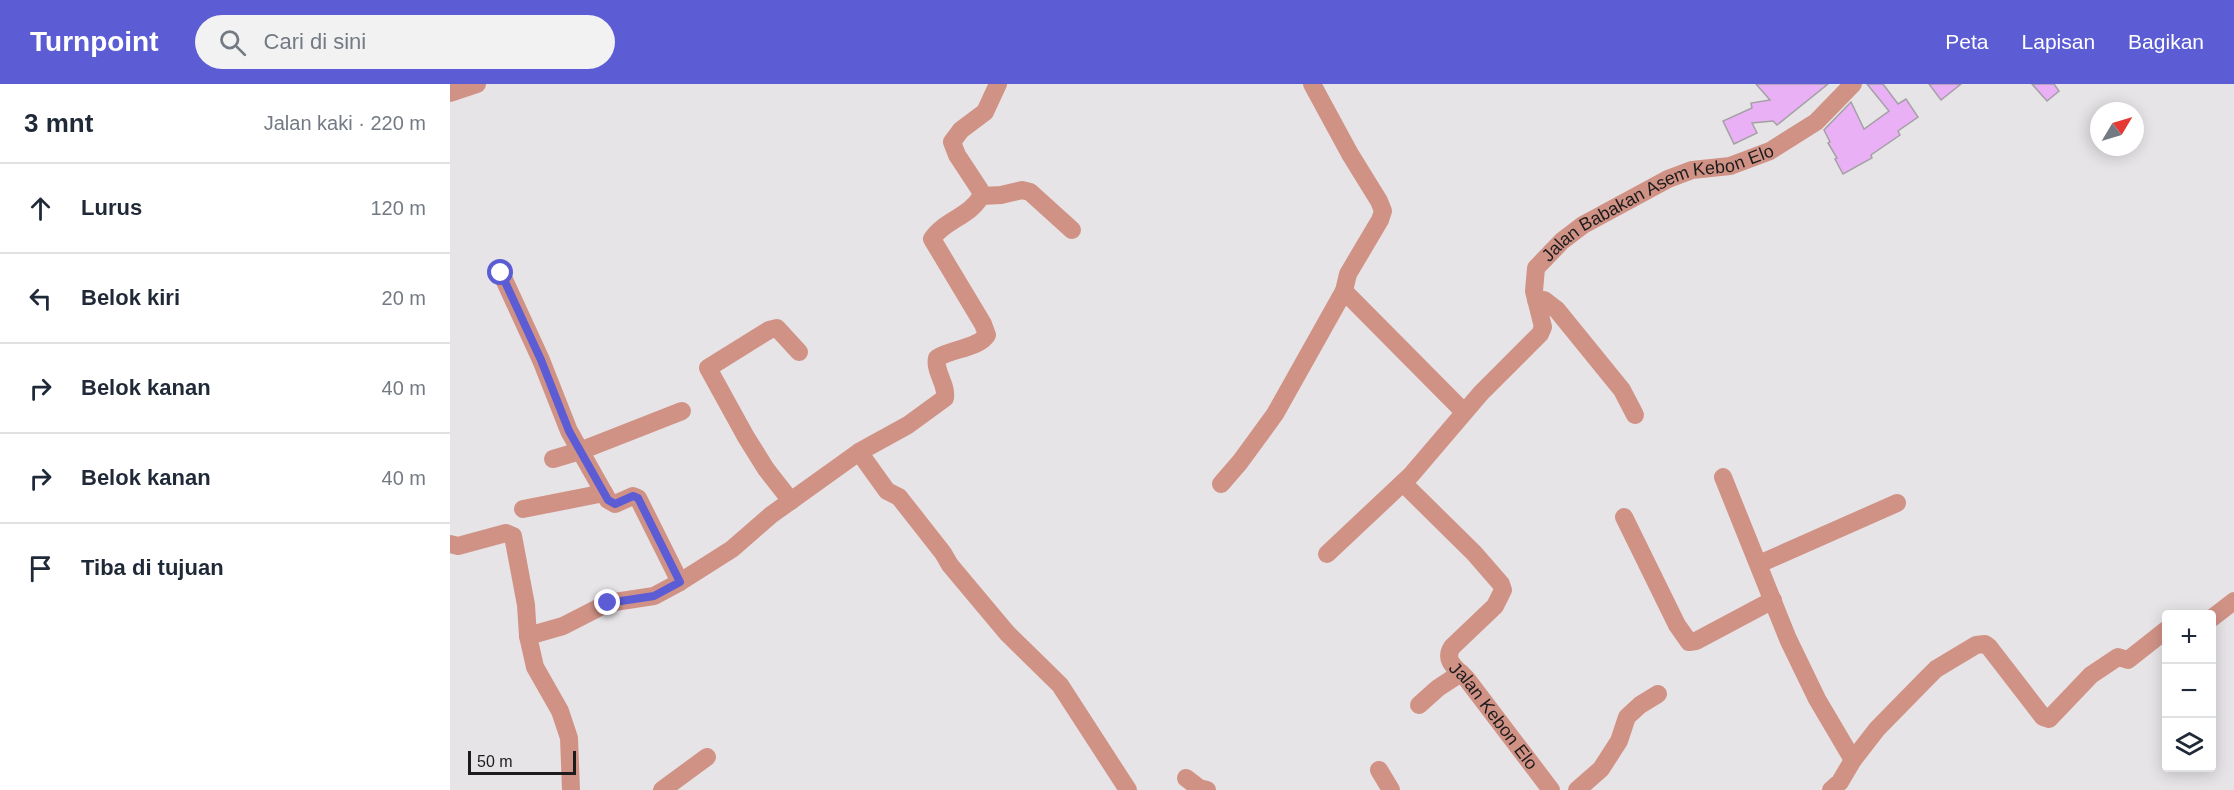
<!DOCTYPE html>
<html lang="id">
<meta charset="utf-8">
<style>
:root{--surface:#fff;--page:#f2f2f3;--text:#1f2937;--muted:#747a83;--line:#e0e1e3;--accent:#5c5cd4}
body{margin:0;font-family:Helvetica,sans-serif;background:var(--page);color:var(--text)}
.controls{position:absolute;right:18px;bottom:18px;display:grid;overflow:hidden;border-radius:6px;box-shadow:0 3px 15px #0003}
.controls button{width:54px;height:54px;display:grid;place-items:center;padding:0;border:0;border-bottom:2px solid var(--line);background:var(--surface);color:var(--text);font:30px sans-serif}
.compass{position:absolute;left:1640px;top:18px;width:54px;height:54px;border-radius:50%;background:var(--surface);box-shadow:0 3px 15px #0003;rotate:52deg}
.scale{position:absolute;left:18px;bottom:15px;width:108px;box-sizing:border-box;padding-left:6px;border:3px solid #1d1c1d;border-top:0;font-size:16px;line-height:21px;white-space:nowrap;color:#1d1c1d;-webkit-text-stroke:4px #e7e4e7;paint-order:stroke}
.stop{position:absolute;width:18px;height:18px;margin:-14px;border:4px solid #5c5cd4;border-radius:50%;background:#fff}
.stop.end{background:#5c5cd4;border-color:#fff;box-shadow:0 2px 6px #0008}
.list{margin:0;padding:0;list-style:none}
h2{display:flex;justify-content:space-between;align-items:center;height:78px;margin:0;padding:0 24px;font-size:26px}
h2 small{font-size:20px;font-weight:400;color:var(--muted)}
.list li{display:grid;grid-template-columns:39px 1fr auto;gap:18px;align-items:center;box-sizing:border-box;height:90px;padding:0 24px;border-top:2px solid var(--line)}
.list b{display:block;font-size:22px;white-space:nowrap}
.list em{font-size:20px;font-style:normal;color:var(--muted)}
.icon{flex:none;width:33px;height:33px;fill:none;stroke:currentColor;stroke-width:2;stroke-linecap:round;stroke-linejoin:round}
.map{position:relative;flex:none;width:1784px;height:706px;overflow:hidden}
header{display:flex;align-items:center;gap:36px;box-sizing:border-box;height:84px;padding:0 30px;background:var(--accent);color:#fff}
header strong{font-size:28px}
nav{display:flex;gap:33px;margin-inline-start:auto;font-size:21px}
.search{width:420px;height:54px;background:var(--page);display:flex;align-items:center;gap:15px;box-sizing:border-box;padding:0 21px;border-radius:33px;color:var(--muted);font-size:22px}
main{display:flex}
aside{flex:1;background:var(--surface)}
.map>svg:first-child{display:block}
.building{fill:#eab0f6;stroke:#a3a1a4;stroke-width:1.5}
.lines{fill:none;stroke-linecap:round;stroke-linejoin:round}
.minor{stroke:#d19286;stroke-width:18}
.route{stroke:#5c5cd4;stroke-width:8}
.labels{text-anchor:middle;dominant-baseline:central;stroke-width:6;stroke-linejoin:round;paint-order:stroke}
.street-label{font-size:18px;fill:#1d1c1d;stroke:#e7e4e7}
</style>
<header>
<strong>Turnpoint</strong>
<div class="search"><svg class="icon" aria-label="search" viewBox="0 0 24 24"><circle cx="10" cy="10" r="6"/><path d="M15 15l6 6"/></svg>Cari di sini</div>
<nav><a>Peta</a><a>Lapisan</a><a>Bagikan</a></nav>
</header>
<main>
<aside>
<h2>3 mnt<small>Jalan kaki · 220 m</small></h2>
<ul class="list">
<li><svg class="icon" aria-label="ahead" viewBox="0 0 24 24"><path d="M12 20V5M6 11l6-6 6 6"/></svg><div><b>Lurus</b></div><em>120 m</em></li>
<li><svg class="icon" aria-label="left" viewBox="0 0 24 24"><path d="M17 20v-9H6M10 6l-5 5 5 5"/></svg><div><b>Belok kiri</b></div><em>20 m</em></li>
<li><svg class="icon" aria-label="right" viewBox="0 0 24 24"><path d="M7 20v-9h11M14 6l5 5-5 5"/></svg><div><b>Belok kanan</b></div><em>40 m</em></li>
<li><svg class="icon" aria-label="right" viewBox="0 0 24 24"><path d="M7 20v-9h11M14 6l5 5-5 5"/></svg><div><b>Belok kanan</b></div><em>40 m</em></li>
<li><svg class="icon" aria-label="arrive" viewBox="0 0 24 24"><path d="M6 21V4h12l-3 4 3 4H6"/></svg><div><b>Tiba di tujuan</b></div></li>
</ul>
</aside>
<div class="map">
<svg width="1784" height="706" viewBox="0 0 1784 706">
<rect width="100%" height="100%" fill="#e7e4e7"/>
<path class="building" d="M1306 0H1378L1327 41 1323 37 1302 39 1307 49 1284 60 1273 37 1302 24 1301 19 1320 16Z
M1417 0H1433L1448 20 1456 15 1468 33 1448 47 1450 51 1421 71 1422 74 1393 90 1385 75 1387 74 1378 59 1380 58 1374 46 1401 18 1414 45 1439 27Z
M1479 0H1511L1491 16Z
M1582 0H1604L1609 7 1597 17Z"/>
<g class="lines">
<g class="minor">
<path d="M862 0 900 70 929 117 933 127 930 136 898 190 894 207 1014 328"/>
<path d="M0 9 27 0"/>
<path d="M531 112 551 111 572 106 580 108 622 146"/>
<path d="M51 189 91 276 119 347 158 416 165 420 183 412 188 414 230 498"/>
<path d="M1086 216H1094L1107 226 1172 306 1185 331"/>
<path d="M409 368 437 407 449 413 493 469 500 481 557 549 610 601 678 706"/>
<path d="M103 375 130 367 232 327"/>
<path d="M1273 393 1338 555 1367 615 1403 676"/>
<path id="s1" d="M953 399 1024 469 1051 500 1053 506 1045 522 1002 563C993 577 1007 585 1016 594L1101 706"/>
<path d="M771 400 790 378 825 330 894 207"/>
<path d="M341 417 316 385 296 353 258 284 319 246 327 244 349 268"/>
<path d="M73 425 154 409"/>
<path d="M1174 433 1227 541 1239 558 1246 557 1323 516"/>
<path d="M0 460 8 462 56 449 63 452 76 521 78 552 85 583 110 627 119 654 121 706"/>
<path id="s2" d="M877 470 961 391 1031 309 1090 250 1093 243 1084 207 1086 184 1112 157 1133 141 1218 95 1242 86 1280 82 1320 67 1366 38 1403 0"/>
<path d="M1309 480 1447 419"/>
<path d="M1762 534 1784 517"/>
<path d="M78 552 113 542 158 519 204 512 230 498 282 465 321 431 409 368 458 341 495 314C497 300 484 287 487 274 501 265 529 264 537 251L533 240 482 155C493 137 521 132 531 112L530 106 507 71 502 58 511 46 535 28 548 0"/>
<path d="M969 621 988 604 1011 589"/>
<path d="M929 686 941 706"/>
<path d="M736 694 749 704 757 706"/>
<path d="M212 706 257 673"/>
<path d="M1127 706 1151 685 1169 657 1177 633 1190 621 1208 610"/>
<path d="M1381 706 1390 698 1403 676 1427 645 1476 595 1486 585 1526 561 1535 560 1539 563 1593 633 1599 635 1641 591 1668 573 1678 576 1716 546"/>
</g>
</g>
<g class="lines">
<path class="route" d="M51 189 91 276 119 347 158 416 165 420 183 412 188 414 230 498 204 512 158 519"/>
</g>
<g class="labels">
<g class="street-label">
<text stroke="none"><textPath href="#s2" startOffset="516">Jalan Babakan Asem Kebon Elo</textPath></text>
<text stroke="none"><textPath href="#s1" startOffset="309">Jalan Kebon Elo</textPath></text>
</g>
</g>
</svg>
<div class="controls">
<button>+</button>
<button>−</button>
<button><svg class="icon" aria-label="layers" viewBox="0 0 24 24"><path d="M12 4l9 5-9 5-9-5zM3 14l9 5 9-5"/></svg></button>
</div>
<svg class="compass" viewBox="-18 -18 36 36"><path d="M0-13l5 13h-10z" fill="#e53935"/><path d="M0 13l5-13h-10z" fill="#747a83"/></svg>
<div class="scale">50 m</div>
<div class="stop" style="left:51px;top:189px"></div>
<div class="stop end" style="left:158px;top:519px"></div>
</div>
</main>
